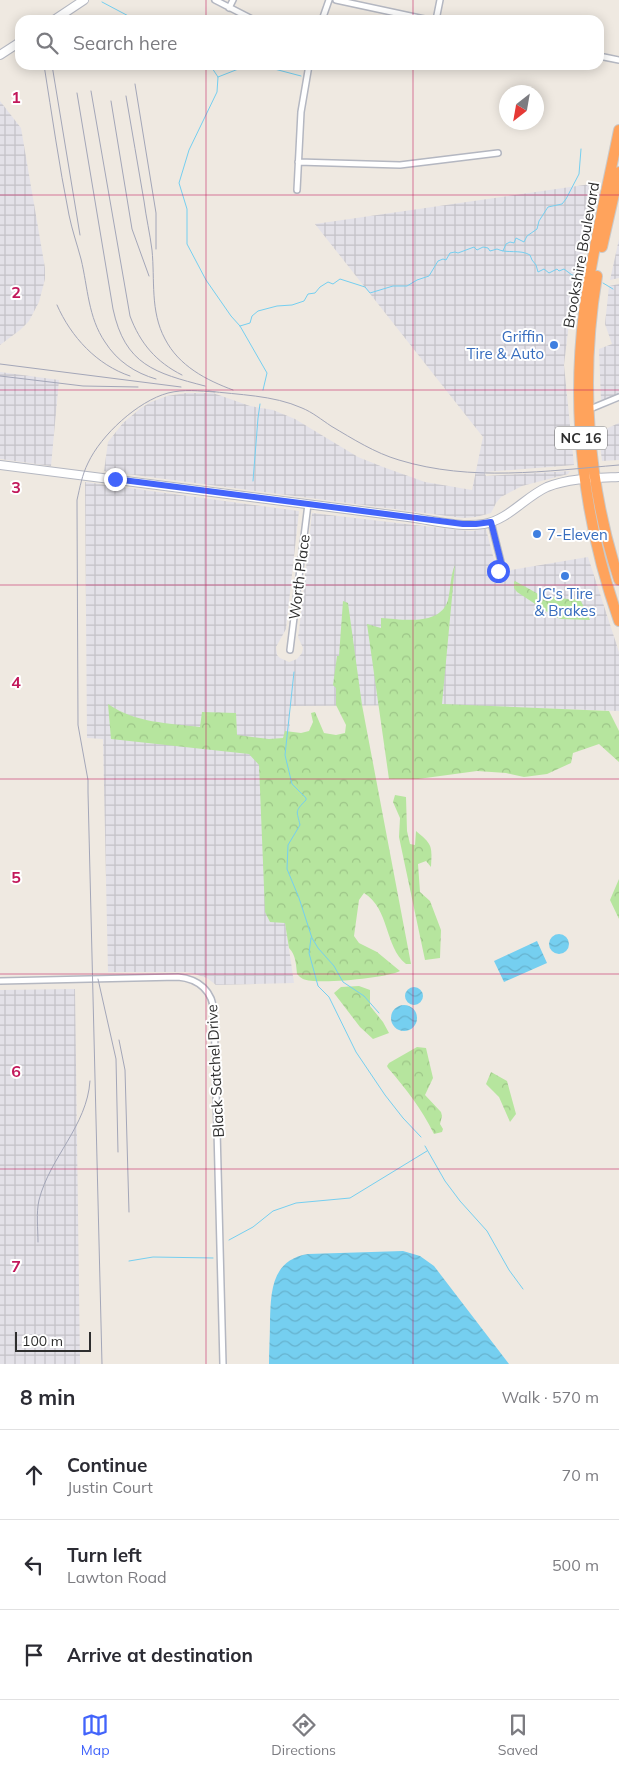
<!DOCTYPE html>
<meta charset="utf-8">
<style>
:root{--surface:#fff;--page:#f7f7f7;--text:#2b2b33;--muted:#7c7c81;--line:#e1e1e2;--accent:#4264fb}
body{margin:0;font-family:Mulish,sans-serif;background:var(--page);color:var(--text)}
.compass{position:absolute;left:499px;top:85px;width:45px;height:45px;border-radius:50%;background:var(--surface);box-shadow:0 2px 12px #0003;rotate:211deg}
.scale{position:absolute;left:15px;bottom:12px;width:76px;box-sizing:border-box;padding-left:5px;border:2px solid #2e2e2e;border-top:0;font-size:14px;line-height:18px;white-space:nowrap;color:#2e2e2e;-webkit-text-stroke:4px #fff;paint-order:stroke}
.stop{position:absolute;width:15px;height:15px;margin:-11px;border:4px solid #4264fb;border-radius:50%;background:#fff}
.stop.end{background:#4264fb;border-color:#fff;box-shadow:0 1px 5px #0008}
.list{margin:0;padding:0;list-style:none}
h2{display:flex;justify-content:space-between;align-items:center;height:65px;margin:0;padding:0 20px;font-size:21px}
h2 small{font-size:16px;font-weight:400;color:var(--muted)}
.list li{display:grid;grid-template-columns:32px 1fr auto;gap:15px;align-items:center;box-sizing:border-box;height:90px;padding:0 20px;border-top:1px solid var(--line)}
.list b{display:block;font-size:19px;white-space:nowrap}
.list p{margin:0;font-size:16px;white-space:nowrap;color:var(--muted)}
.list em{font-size:16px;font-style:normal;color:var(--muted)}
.icon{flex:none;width:28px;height:28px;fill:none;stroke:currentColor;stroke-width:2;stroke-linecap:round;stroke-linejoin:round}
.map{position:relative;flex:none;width:619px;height:1364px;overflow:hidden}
.search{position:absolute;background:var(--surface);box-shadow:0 2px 12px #0003;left:15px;right:15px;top:15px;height:55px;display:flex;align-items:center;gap:12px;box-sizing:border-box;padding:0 18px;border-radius:15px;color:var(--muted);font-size:19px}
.sheet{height:335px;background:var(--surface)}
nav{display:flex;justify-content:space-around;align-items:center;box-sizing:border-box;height:70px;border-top:1px solid var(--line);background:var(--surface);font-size:14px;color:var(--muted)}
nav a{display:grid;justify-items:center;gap:2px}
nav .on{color:var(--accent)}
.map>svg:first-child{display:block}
.industrial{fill:url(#industrial-grid)}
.forest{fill:url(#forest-crowns)}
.water{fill:url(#water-waves)}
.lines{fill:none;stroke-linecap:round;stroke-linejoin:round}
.stream{stroke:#75cff0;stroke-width:1}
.street-casing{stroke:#b4b7c1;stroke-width:8}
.secondary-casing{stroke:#b4b7c1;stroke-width:10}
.highway-casing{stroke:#c9c9c9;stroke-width:12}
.street{stroke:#fff;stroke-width:5}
.secondary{stroke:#fff;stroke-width:8}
.highway{stroke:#ffa35c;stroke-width:10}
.rail{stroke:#a3a6b8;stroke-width:1}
.route{stroke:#4264fb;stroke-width:6}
.grid{fill:none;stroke:#c2185b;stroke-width:1;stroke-opacity:0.55}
.shop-dot{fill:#3f7fe0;stroke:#fff;stroke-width:2}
.labels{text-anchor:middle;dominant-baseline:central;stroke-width:4;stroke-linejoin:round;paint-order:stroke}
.shield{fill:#fff;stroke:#6d6d6d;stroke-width:1}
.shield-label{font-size:14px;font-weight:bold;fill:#2e2e2e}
.street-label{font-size:15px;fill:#2e2e2e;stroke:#fff}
.shop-label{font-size:15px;fill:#366cbe;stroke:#fff;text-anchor:end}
.grid-label{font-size:16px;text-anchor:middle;font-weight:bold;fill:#c2185b;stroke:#fff;stroke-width:4;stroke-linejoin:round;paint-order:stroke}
</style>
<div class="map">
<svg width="619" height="1364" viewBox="0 0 619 1364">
<defs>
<pattern id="industrial-grid" width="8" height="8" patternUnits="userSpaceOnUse" patternTransform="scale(1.25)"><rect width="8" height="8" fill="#e3e1e8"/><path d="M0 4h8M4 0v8" fill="none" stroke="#c3c1c7"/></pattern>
<pattern id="forest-crowns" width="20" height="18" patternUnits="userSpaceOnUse" patternTransform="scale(1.25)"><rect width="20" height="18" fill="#b6e59e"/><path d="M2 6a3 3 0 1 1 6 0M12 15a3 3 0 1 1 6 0" fill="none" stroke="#9dc588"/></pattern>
<pattern id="water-waves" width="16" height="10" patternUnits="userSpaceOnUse" patternTransform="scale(1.25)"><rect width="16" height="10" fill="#75cff0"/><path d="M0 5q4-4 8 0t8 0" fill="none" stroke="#66b2ce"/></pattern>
</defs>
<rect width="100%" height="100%" fill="#efe9e1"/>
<path class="industrial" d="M0 101 21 128 45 268V279L39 302 29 321 20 330 0 345Z
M598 183 569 323 564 365 574 465 484 472 486 476 570 471 568 474 522 486 501 497 496 503 491 513 476 517 463 518 104 471 108 442 123 423 141 408 151 402 167 396 186 393H213L250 406 273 410 295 419 358 457 383 467 425 482 472 490 483 437 315 224Z
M619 239V278L610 280Z
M619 284V394L601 402 599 349 612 344 605 324 609 286Z
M0 372 59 380 51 466 0 459Z
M619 423V460L602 461 598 428 601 431Z
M85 482 299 511 286 629 276 647 277 655 280 658 289 662 297 659 302 653 303 648 298 637 299 631 312 513 458 530 472 531 486 529 494 560 488 570V574L489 578 495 583 501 582 505 580 511 570 588 557 619 652V711L442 705 289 706 291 751 270 922H285L294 983 216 985 207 978 188 972H108L103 739 87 738Z
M75 989 80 1364H0V990Z"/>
<path class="forest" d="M455 565 442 704 609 711 619 731V762L599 744 573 753 571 763 547 774 524 777 506 773 477 771 418 779H389L367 624 381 628V618C401 619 440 627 448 600 451 588 450 576 455 565Z
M515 581 540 595 568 599H580L590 620 561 619 555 617 517 592 514 588V582Z
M343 601 348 603 362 705 411 964H406C384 946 390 909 364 893L359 900 354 936 359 943 377 952 400 971C387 978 316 985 303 979 301 978 299 976 297 974 296 965 296 955 289 948L285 923 270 922 265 912 259 765 249 754 111 739 108 704C135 723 168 723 200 727L202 712 236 713 237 735 269 739 283 738 285 731 301 733 309 731 313 722 311 713 315 712 324 733 336 735 345 733 346 725 336 705V688L333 685 337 656H339Z
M395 795 406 797 407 831 410 844 415 845 416 831C433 845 432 846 431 867L426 861 418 864 420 892 430 901 441 930 440 958 425 960 399 837 400 818 393 802Z
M619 879V919L610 900Z
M359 986 370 990V1006L383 1022 389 1033 373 1039 360 1027 334 993 341 987Z
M417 1047 426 1048 433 1078 425 1095 441 1112 442 1116 440 1124 443 1129 442 1132 434 1134C421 1108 407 1090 388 1068L387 1066 389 1063Z
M491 1072 507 1081 516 1114 510 1122 499 1097 486 1084Z"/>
<path class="water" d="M549 944a10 10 0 1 1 20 0a10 10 0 1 1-20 0Z
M537 941 547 963 504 982 494 961Z
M405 996a9 9 0 1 1 18 0a9 9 0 1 1-18 0Z
M391 1018a13 13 0 1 1 26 0a13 13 0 1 1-26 0Z
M403 1251 420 1256 434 1266 509 1364H269C269 1350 270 1336 270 1321 271 1292 271 1260 308 1254Z"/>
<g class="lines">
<path class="stream" d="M102 2 136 20
M210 65 218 77 217 92 189 150 179 183 187 209V244L206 280 231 316 240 326 267 373 263 390
M218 77 246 66H263L301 76
M503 251 506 244 510 242 514 243 516 238 524 242 527 236 537 229 539 221 548 207 562 204 566 199 579 174 581 149
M603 283 613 289
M240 326 250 323 252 316 258 311 277 306 292 305 304 301 308 294 315 293 320 287 328 282 333 284 340 279 365 287 370 293 393 286H407L417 280 429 276 438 261 443 259 446 260 450 253 455 252 458 253 474 247 477 250 483 247 488 248 490 251 497 249C507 254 520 249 530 255L532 260 536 265 538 272 544 269 549 273 557 269 559 271 564 269 572 275 579 277
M253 481 258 418 260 404
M294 672 285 755 292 784 306 798V800C294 812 297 811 300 825L288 845 287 869 299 898 312 938 318 948 334 966 343 982 364 996 379 1013
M311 938 309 953 318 986 329 997 356 1052 385 1095 403 1118 421 1137
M425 1146 445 1181 460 1201 487 1231 509 1270 523 1289
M229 1240 253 1227 273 1211 296 1203 350 1198 427 1151
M129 1261 153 1257 213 1258"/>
<defs>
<path id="street" d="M215 0 254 20
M336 0 429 20
M229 8 233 0
M322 20 329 0
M436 20 440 0
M599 56 619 60
M298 162 400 165 498 153
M297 190 301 112 309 65
M590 409 619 397
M491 522 501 562 498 571
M290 650 308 504
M0 981 178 977C199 979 213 991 214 1013L223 1364"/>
<path id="secondary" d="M54 20 84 0
M0 55 20 42
M0 465 408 517C432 520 460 528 484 524 508 520 525 497 547 487 569 478 596 478 619 477"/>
<path id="highway" d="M619 130C607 190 592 251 584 312 571 416 584 522 619 621
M602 247 619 172
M597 276C580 377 587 482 619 580"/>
</defs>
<use href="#street" class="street-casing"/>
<use href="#secondary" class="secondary-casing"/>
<use href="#highway" class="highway-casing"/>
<use href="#street" class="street"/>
<use href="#secondary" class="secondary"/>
<use href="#highway" class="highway"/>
<path class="rail" d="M44 65C52 115 59 165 69 215 72 230 77 244 81 259 88 288 88 317 105 342 117 361 135 373 156 379
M52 65 80 235
M135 84 156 213V249
M91 91 130 316C140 343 156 362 182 375
M77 93 113 309C125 365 155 373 205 386
M126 96C132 131 138 166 144 201 146 217 150 234 152 250 155 280 150 311 165 339 179 366 206 380 233 390
M111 101 132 229 149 276
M57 305C71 337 97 365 130 376
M0 364 181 387
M0 376 83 386 138 387
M208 391C239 395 273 395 302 408 312 412 322 420 331 426 353 439 375 453 399 460 471 482 546 471 619 465
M98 979 116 1059 118 1152
M119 1040 125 1070 129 1212
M38 1242C38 1229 36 1213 39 1200 50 1157 87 1126 90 1081
M102 1364 88 792V780L78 725 77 500C80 487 82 475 88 463 101 435 138 401 168 393 184 389 199 391 215 392"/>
</g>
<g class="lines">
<path class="route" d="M115 479 463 524H476L491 522 501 562 498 571"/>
</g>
<path class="grid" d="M206 0V20M413 0V20M206 65V1364M413 65V1364M0 195H619M0 390H619M0 585H619M0 779H619M0 974H619M0 1169H619"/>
<g class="shop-dot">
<circle cx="554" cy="345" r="5"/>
<circle cx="537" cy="534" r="5"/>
<circle cx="565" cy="576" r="5"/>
</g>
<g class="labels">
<rect class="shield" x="555" y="426.5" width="52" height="23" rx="4"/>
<g class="shield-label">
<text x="581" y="438">NC 16</text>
</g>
<g class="street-label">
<text transform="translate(581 255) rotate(-80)">Brookshire Boulevard</text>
<text transform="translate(299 577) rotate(-83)">Worth Place</text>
<text transform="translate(215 1071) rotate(-93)">Black Satchel Drive</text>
</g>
<g class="shop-label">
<text x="544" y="336">Griffin<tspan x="544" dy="17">Tire &amp; Auto</tspan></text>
<text x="547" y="534" text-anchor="start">7-Eleven</text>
<text x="565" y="593" text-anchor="middle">JC's Tire<tspan x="565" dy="17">&amp; Brakes</tspan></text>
</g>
</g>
<g class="grid-label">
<text x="16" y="103">1</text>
<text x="16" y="298">2</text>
<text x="16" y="493">3</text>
<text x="16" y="688">4</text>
<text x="16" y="883">5</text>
<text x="16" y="1077">6</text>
<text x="16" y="1272">7</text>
</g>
</svg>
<svg class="compass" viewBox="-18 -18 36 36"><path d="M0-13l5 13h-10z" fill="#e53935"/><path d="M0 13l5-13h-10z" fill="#7c7c81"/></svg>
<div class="scale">100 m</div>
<div class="stop" style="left:498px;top:571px"></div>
<div class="stop end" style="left:115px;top:479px"></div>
<div class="search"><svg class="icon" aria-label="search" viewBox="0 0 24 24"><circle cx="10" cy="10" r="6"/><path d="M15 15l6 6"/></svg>Search here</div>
</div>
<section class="sheet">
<h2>8 min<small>Walk · 570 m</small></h2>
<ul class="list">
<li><svg class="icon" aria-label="ahead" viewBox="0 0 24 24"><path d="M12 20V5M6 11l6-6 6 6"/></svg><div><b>Continue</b><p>Justin Court</p></div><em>70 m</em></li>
<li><svg class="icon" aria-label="left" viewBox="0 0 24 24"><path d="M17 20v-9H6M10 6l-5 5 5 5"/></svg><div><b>Turn left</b><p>Lawton Road</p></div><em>500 m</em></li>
<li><svg class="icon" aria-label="arrive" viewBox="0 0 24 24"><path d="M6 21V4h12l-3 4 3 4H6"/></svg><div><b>Arrive at destination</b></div></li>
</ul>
</section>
<nav>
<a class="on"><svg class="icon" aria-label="map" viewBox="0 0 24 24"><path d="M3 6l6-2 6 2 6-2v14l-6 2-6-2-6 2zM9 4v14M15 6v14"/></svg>Map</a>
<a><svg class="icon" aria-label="directions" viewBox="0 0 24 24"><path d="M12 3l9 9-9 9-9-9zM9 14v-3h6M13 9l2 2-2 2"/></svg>Directions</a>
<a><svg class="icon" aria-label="saved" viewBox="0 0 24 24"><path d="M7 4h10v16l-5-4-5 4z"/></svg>Saved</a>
</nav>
